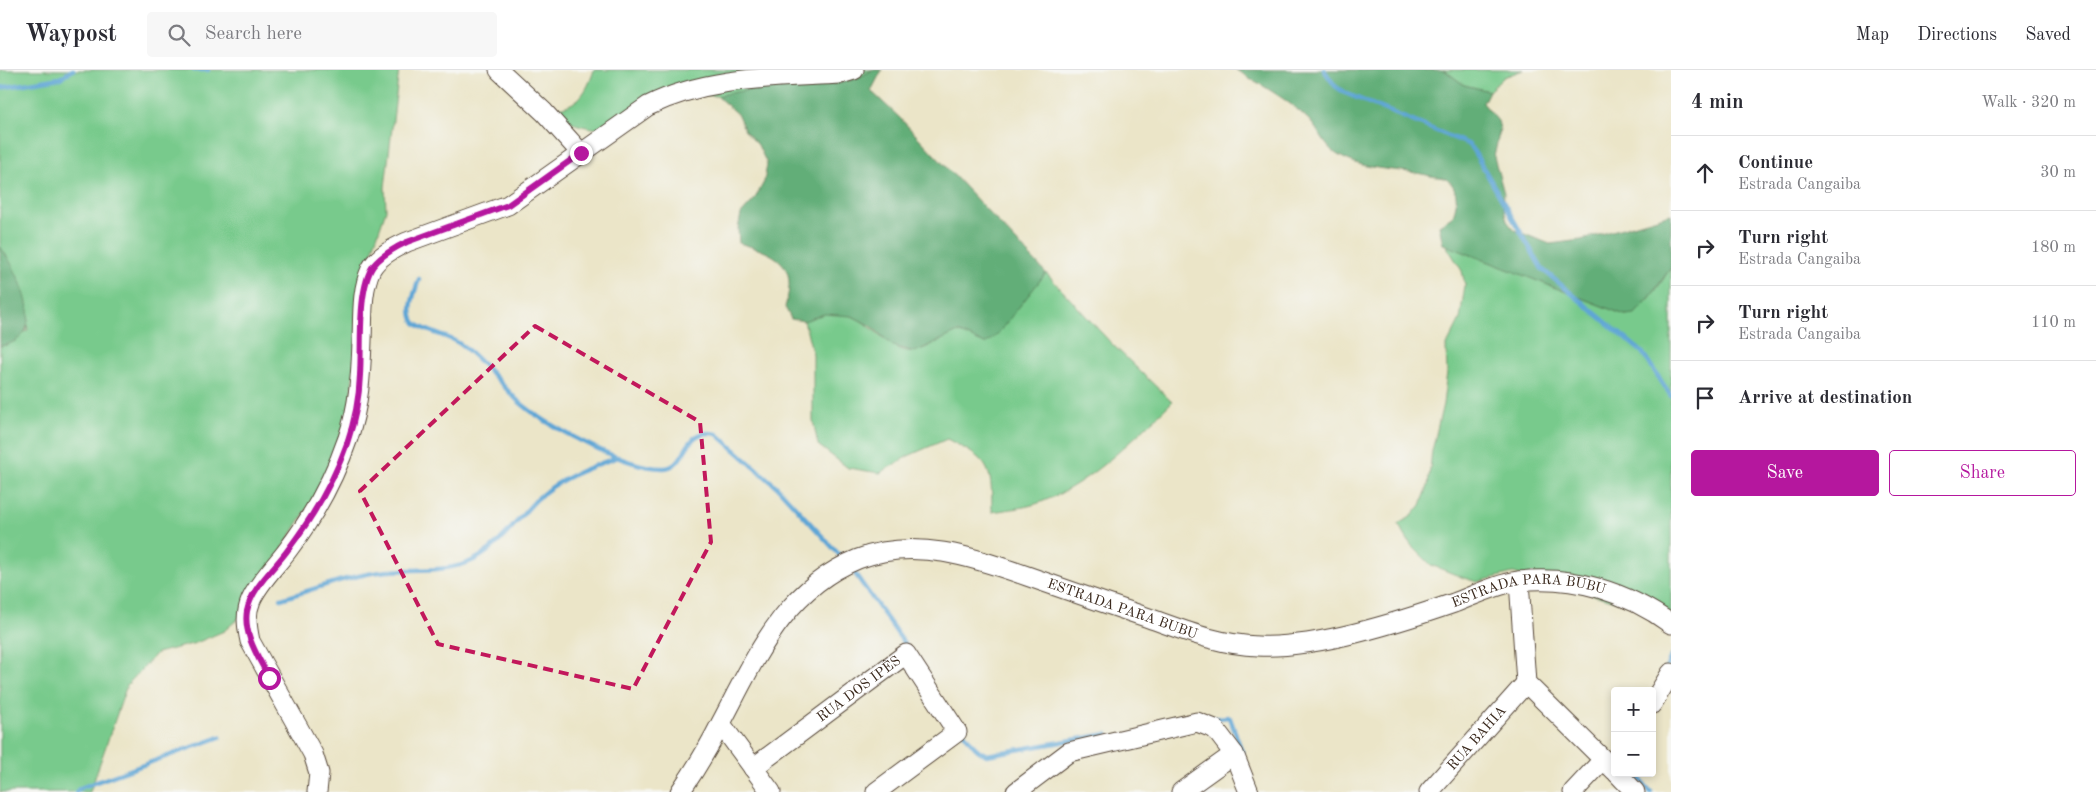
<!DOCTYPE html>
<meta charset="utf-8">
<style>
:root{--surface:#fff;--page:#f7f7f7;--text:#2b2b33;--muted:#7c7c81;--line:#e1e1e2;--accent:#b5179e}
body{margin:0;font-family:"Old Standard TT",serif;background:var(--page);color:var(--text)}
.controls{position:absolute;right:15px;bottom:15px;display:grid;overflow:hidden;border-radius:5px;box-shadow:0 2px 8px #0003}
.controls button{width:45px;height:45px;display:grid;place-items:center;padding:0;border:0;border-bottom:1px solid var(--line);background:var(--surface);color:var(--text);font:25px sans-serif}
.stop{position:absolute;width:15px;height:15px;margin:-11px;border:4px solid #b5179e;border-radius:50%;background:#fff}
.stop.end{background:#b5179e;border-color:#fff;box-shadow:0 1px 5px #0008}
.list{margin:0;padding:0;list-style:none}
h2{display:flex;justify-content:space-between;align-items:center;height:65px;margin:0;padding:0 20px;font-size:21px}
h2 small{font-size:16px;font-weight:400;color:var(--muted)}
.list li{display:grid;grid-template-columns:32px 1fr auto;gap:15px;align-items:center;box-sizing:border-box;height:75px;padding:0 20px;border-top:1px solid var(--line)}
.list b{display:block;font-size:19px;white-space:nowrap}
.list p{margin:0;font-size:16px;white-space:nowrap;color:var(--muted)}
.list em{font-size:16px;font-style:normal;color:var(--muted)}
.actions{display:flex;gap:10px;padding:15px 20px}
.actions a{flex:1;padding:11px 0;border:1px solid var(--accent);border-radius:5px;text-align:center;font-size:18px;color:var(--accent)}
.actions .main{background:var(--accent);color:#fff}
.icon{flex:none;width:28px;height:28px;fill:none;stroke:currentColor;stroke-width:2;stroke-linecap:round;stroke-linejoin:round}
.map{position:relative;flex:none;width:1671px;height:722px;overflow:hidden}
header{display:flex;align-items:center;gap:30px;box-sizing:border-box;height:70px;padding:0 25px;background:var(--surface);border-bottom:1px solid var(--line)}
header strong{font-size:24px}
nav{display:flex;gap:28px;margin-inline-start:auto;font-size:18px}
.search{width:350px;height:45px;background:var(--page);display:flex;align-items:center;gap:12px;box-sizing:border-box;padding:0 18px;border-radius:5px;color:var(--muted);font-size:19px}
main{display:flex}
aside{flex:1;background:var(--surface)}
.map>svg:first-child{display:block}
.green{fill:#78ca8c;stroke:#5a7a55}
.forest{fill:#62ae78;stroke:#4e6c4b}
.lines{fill:none;stroke-linecap:round;stroke-linejoin:round}
.stream{stroke:#5ea6d5;stroke-width:4.5}
.minor-casing{stroke:#554638;stroke-width:21}
.minor{stroke:#fff;stroke-width:19}
.route{stroke:#b5179e;stroke-width:6}
.marked{fill:none;stroke:#c2185b;stroke-width:4;stroke-dasharray:10 6;stroke-linejoin:round}
.labels{text-anchor:middle;dominant-baseline:central;stroke-width:5;stroke-linejoin:round;paint-order:stroke}
.street-label{font-size:14px;fill:#3b2a1e;stroke:#f6f6f2}
</style>
<header>
<strong>Waypost</strong>
<div class="search"><svg class="icon" aria-label="search" viewBox="0 0 24 24"><circle cx="10" cy="10" r="6"/><path d="M15 15l6 6"/></svg>Search here</div>
<nav><a>Map</a><a>Directions</a><a>Saved</a></nav>
</header>
<main>
<div class="map">
<svg width="1671" height="722" viewBox="0 0 1671 722">
<rect width="100%" height="100%" fill="#f6f6f2"/>
<filter id="ink" filterUnits="userSpaceOnUse"><feTurbulence type="fractalNoise" baseFrequency=".02" numOctaves="2"/><feDisplacementMap in="SourceGraphic" scale="10" xChannelSelector="R" yChannelSelector="G"/><feConvolveMatrix kernelMatrix="1 2 1 2 8 2 1 2 1" color-interpolation-filters="sRGB"/></filter>
<filter id="wash" filterUnits="userSpaceOnUse"><feTurbulence type="fractalNoise" baseFrequency=".0096" numOctaves="4" result="noise"/><feDisplacementMap in="SourceGraphic" scale="20" xChannelSelector="R" yChannelSelector="G"/><feGaussianBlur stdDeviation="1.12" result="paint"/><feColorMatrix in="noise" values="0 0 0 0 0 0 0 0 0 0 0 0 0 0 0 0 0 1.4 0 .05"/><feComposite in="paint" operator="in"/></filter>
<g filter="url(#wash)">
<rect width="100%" height="100%" fill="#ebe5c8"/>
<path class="green" d="M0 0H399L385 117 386 140 366 199 349 340 328 405 239 548 224 561 196 573 157 583 127 615 90 722H0V276L6 275 28 260 22 222 17 206 0 176Z
M594 0H872C839 23 789 17 750 20 739 21 727 25 716 26 708 26 698 23 690 24 667 29 644 55 622 58 597 62 564 55 547 38 575 40 586 25 594 0Z
M1444 0H1523L1504 7 1489 21 1464 15Z
M1446 175 1625 245C1642 245 1662 211 1671 197V546L1513 503 1477 512 1464 508 1431 495 1411 475 1398 454 1412 446 1421 435 1428 416 1432 381 1443 334 1447 302 1446 277 1460 249 1465 215 1462 201Z
M1046 203 1112 274 1172 332C1135 367 1092 412 1044 431 1027 438 1010 439 992 442 992 394 989 391 947 369L908 386 880 403 848 398 818 375 813 350V284L804 251C864 220 880 286 915 281 925 280 946 266 958 262L985 274Z"/>
<path class="forest" d="M872 0H882L871 21 900 48 1046 203 996 266 985 274 958 262 915 282 893 276 871 256 852 246 824 244 804 251 791 249 785 237C799 192 776 184 739 173L738 159 741 144 754 130 764 112 767 94 758 75 745 61 738 45 717 26C740 20 766 18 790 17 819 15 846 18 872 0Z
M1236 0H1444L1464 15 1489 21 1483 33 1498 51 1500 59 1494 87 1504 123 1503 135 1507 151 1514 160 1550 174 1581 170 1671 144V197L1651 226 1635 244 1625 245 1443 174 1439 155 1452 147C1458 135 1459 117 1446 109 1442 107 1435 107 1431 106 1400 98 1366 102 1338 85 1325 78 1319 60 1309 50 1288 29 1261 15 1236 0Z
M0 176C19 203 53 268 0 276Z"/>
<g class="lines">
<path class="stream" d="M194 0H208
M1324 0 1335 16 1345 23 1468 74 1473 80 1542 199 1642 282 1671 326
M0 18 60 8 73 0
M419 209C415 222 406 241 415 253 429 264 449 265 463 276 483 292 499 312 517 330 545 355 626 399 664 398 689 397 682 356 717 364L777 417 845 491
M851 498 909 580
M281 529C313 520 347 506 380 502 409 498 439 503 467 493 497 482 515 451 537 429 559 408 590 397 618 387
M1666 599 1671 586
M1209 649 1228 647 1230 648 1242 682
M963 661C970 671 975 681 987 685L1107 664
M1635 703 1651 722
M76 722 80 718 220 667"/>
</g>
</g>
<g filter="url(#ink)">
<g class="lines">
<defs>
<g id="minor">
<path d="M499 0 544 42 581 83"/>
<path d="M1519 511 1526 613 1615 701"/>
<path d="M1652 634 1671 603"/>
<path d="M721 654 771 722"/>
<path id="s1" d="M753 698 906 584 957 662 876 722"/>
<path d="M1617 703 1635 722"/>
<path d="M317 722 319 703 313 684 250 571C247 557 245 544 251 530 259 512 275 497 287 481 313 447 334 409 348 368 359 336 361 304 362 271 363 247 361 221 371 199 378 186 394 178 407 172L508 135 648 36C709 6 774 8 841 4L854 0"/>
<path id="s2" d="M680 722C695 700 709 677 721 653 756 587 784 519 858 489 914 467 973 487 1027 506 1067 520 1107 534 1146 547 1183 560 1219 575 1258 576 1315 579 1399 552 1454 533 1475 525 1497 514 1519 511 1574 505 1627 522 1671 554"/>
<path d="M1016 722 1069 682 1197 652 1215 659 1234 684 1249 722"/>
<path d="M1181 722 1234 684"/>
<path id="s3" d="M1429 722 1526 613"/>
<path d="M1573 722 1603 690"/>
</g>
</defs>
<use href="#minor" class="minor-casing"/>
<use href="#minor" class="minor"/>
</g>
</g>
<g class="lines" filter="url(#ink)">
<path class="route" d="M269 608C259 588 243 565 247 541 252 517 273 500 287 481 325 431 358 369 360 305 362 276 357 220 373 196 382 185 394 178 407 172L508 135 581 83"/>
</g>
<path class="marked" d="M535 256 700 352 711 472 633 619 438 574 360 421Z"/>
<g class="labels">
<g class="street-label">
<text stroke="none"><textPath href="#s2" startOffset="994">ESTRADA PARA BUBU</textPath></text>
<text stroke="none"><textPath href="#s2" startOffset="574">ESTRADA PARA BUBU</textPath></text>
<text stroke="none"><textPath href="#s1" startOffset="132">RUA DOS IPÊS</textPath></text>
<text stroke="none"><textPath href="#s3" startOffset="72">RUA BAHIA</textPath></text>
</g>
</g>
</svg>
<div class="controls">
<button>+</button>
<button>−</button>
</div>
<div class="stop" style="left:269px;top:608px"></div>
<div class="stop end" style="left:581px;top:83px"></div>
</div>
<aside>
<h2>4 min<small>Walk · 320 m</small></h2>
<ul class="list">
<li><svg class="icon" aria-label="ahead" viewBox="0 0 24 24"><path d="M12 20V5M6 11l6-6 6 6"/></svg><div><b>Continue</b><p>Estrada Cangaiba</p></div><em>30 m</em></li>
<li><svg class="icon" aria-label="right" viewBox="0 0 24 24"><path d="M7 20v-9h11M14 6l5 5-5 5"/></svg><div><b>Turn right</b><p>Estrada Cangaiba</p></div><em>180 m</em></li>
<li><svg class="icon" aria-label="right" viewBox="0 0 24 24"><path d="M7 20v-9h11M14 6l5 5-5 5"/></svg><div><b>Turn right</b><p>Estrada Cangaiba</p></div><em>110 m</em></li>
<li><svg class="icon" aria-label="arrive" viewBox="0 0 24 24"><path d="M6 21V4h12l-3 4 3 4H6"/></svg><div><b>Arrive at destination</b></div></li>
</ul>
<div class="actions"><a class="main">Save</a><a>Share</a></div>
</aside>
</main>
